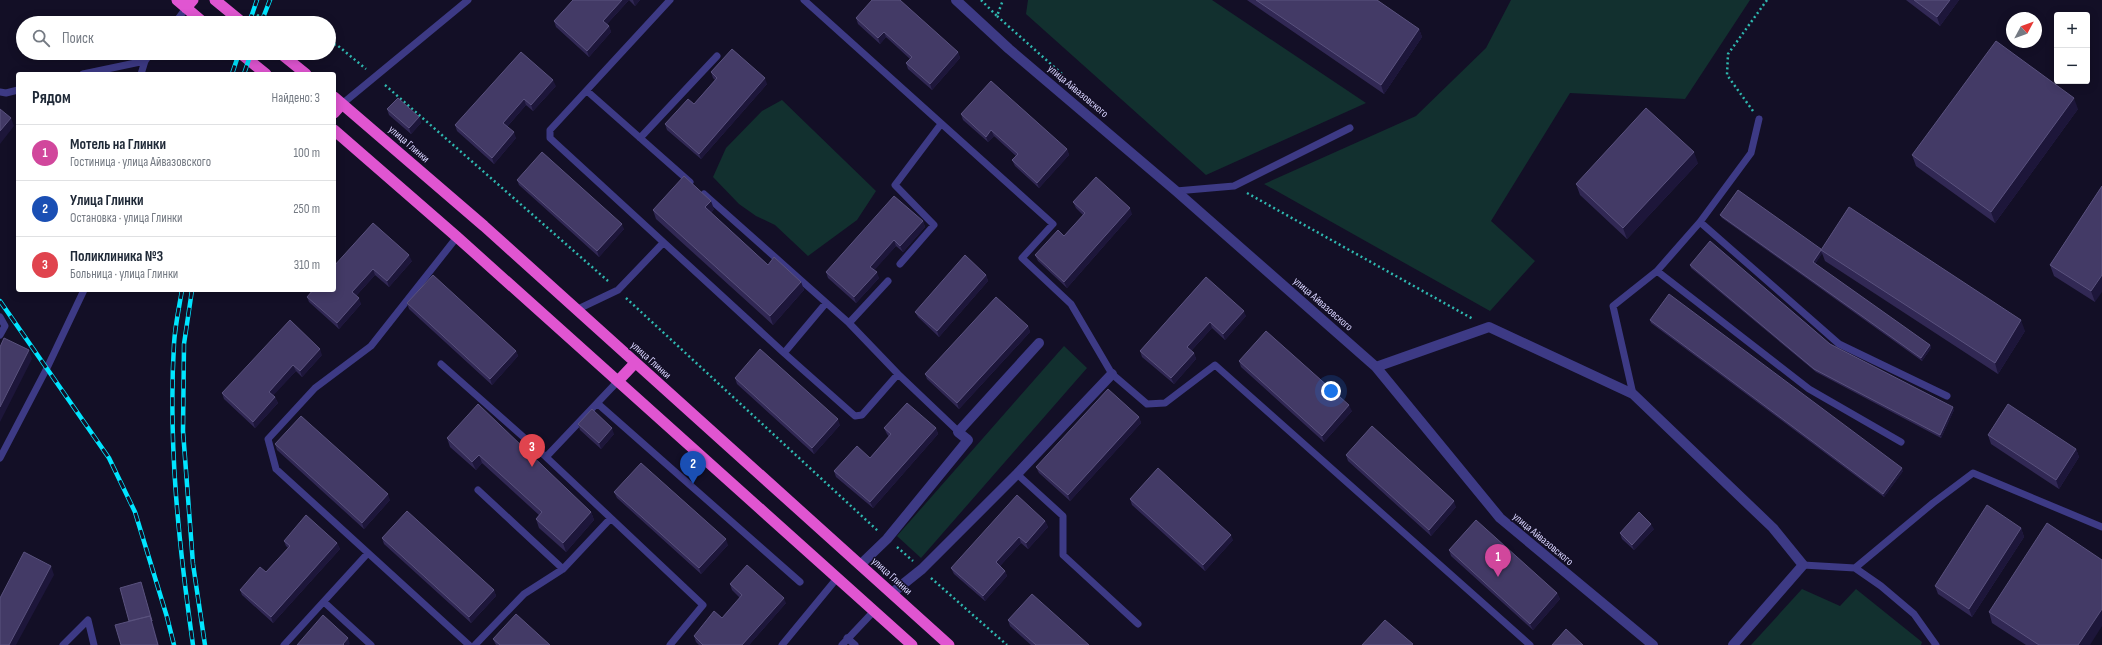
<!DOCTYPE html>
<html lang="ru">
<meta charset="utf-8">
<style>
:root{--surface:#fff;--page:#f2f2f3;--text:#1f2937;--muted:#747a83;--line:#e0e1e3;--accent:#db2777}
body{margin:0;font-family:"Sofia Sans Condensed",sans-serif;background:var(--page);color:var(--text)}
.controls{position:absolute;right:12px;top:12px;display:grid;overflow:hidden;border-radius:4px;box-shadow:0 2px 10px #0003}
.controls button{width:36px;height:36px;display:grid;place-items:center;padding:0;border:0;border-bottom:1px solid var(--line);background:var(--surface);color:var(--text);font:20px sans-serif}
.compass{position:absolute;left:2006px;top:12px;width:36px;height:36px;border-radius:50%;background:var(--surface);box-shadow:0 2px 10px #0003;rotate:49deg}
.you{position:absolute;left:1331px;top:391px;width:14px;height:14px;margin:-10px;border:3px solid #fff;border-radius:50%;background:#1a73e8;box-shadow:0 0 0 6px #1a73e833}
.badge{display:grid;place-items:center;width:26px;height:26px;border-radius:50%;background:var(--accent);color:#fff;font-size:13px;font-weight:700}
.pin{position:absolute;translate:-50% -33px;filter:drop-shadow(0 1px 2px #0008)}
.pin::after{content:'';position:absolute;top:21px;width:14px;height:12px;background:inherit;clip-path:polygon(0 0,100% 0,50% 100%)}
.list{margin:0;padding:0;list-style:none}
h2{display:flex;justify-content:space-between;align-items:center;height:52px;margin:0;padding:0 16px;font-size:17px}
h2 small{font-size:13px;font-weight:400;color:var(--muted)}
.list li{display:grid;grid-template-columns:26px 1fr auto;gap:12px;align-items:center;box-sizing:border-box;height:56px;padding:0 16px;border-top:1px solid var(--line)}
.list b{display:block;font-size:15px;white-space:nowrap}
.list p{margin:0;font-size:13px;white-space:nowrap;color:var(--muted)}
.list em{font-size:13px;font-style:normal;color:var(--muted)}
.icon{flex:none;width:22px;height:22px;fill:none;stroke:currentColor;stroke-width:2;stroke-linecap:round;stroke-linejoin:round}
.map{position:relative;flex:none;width:2102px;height:645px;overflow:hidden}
.search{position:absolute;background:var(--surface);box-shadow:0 2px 10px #0003;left:16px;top:16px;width:320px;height:44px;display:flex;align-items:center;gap:10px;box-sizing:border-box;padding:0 14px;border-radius:22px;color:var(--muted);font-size:15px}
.panel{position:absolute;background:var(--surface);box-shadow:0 2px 10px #0003;left:16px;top:72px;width:320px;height:220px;border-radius:4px}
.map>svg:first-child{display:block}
.green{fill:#12302f}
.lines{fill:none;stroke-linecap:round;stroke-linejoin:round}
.path{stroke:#2fb8b0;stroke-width:2.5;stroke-dasharray:2 3;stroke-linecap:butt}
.service{stroke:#3d3a85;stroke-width:7}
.minor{stroke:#3d3a85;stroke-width:10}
.trunk{stroke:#e055d1;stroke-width:11}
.rail-casing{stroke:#00e5ff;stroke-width:4.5}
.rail{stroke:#130f26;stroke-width:3;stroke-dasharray:9;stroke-linecap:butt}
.wall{fill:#312854}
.shaded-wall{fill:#1d163a}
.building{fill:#433a66;stroke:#5a527e}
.labels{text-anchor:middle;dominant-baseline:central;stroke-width:3;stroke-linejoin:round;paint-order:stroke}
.street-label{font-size:11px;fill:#d9d4ff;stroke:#130f26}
</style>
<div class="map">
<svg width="2102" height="645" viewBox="0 0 2102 645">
<rect width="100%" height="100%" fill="#130f26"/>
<path class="green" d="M1028 0H1212L1366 103 1206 175 1026 14Z
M1511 0H1750L1685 99 1570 93 1491 221 1535 261 1490 311 1264 184 1416 116 1486 48Z
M782 100 876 191 857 220 808 256 775 225 756 216 739 204 713 177 726 148 762 111Z
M1064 346 1087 368 921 558 897 536Z
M1802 589 1840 606 1856 589 1922 642 1921 645H1751Z"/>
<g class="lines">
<path class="path" d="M981 0 997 16 1003 0
M253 12 269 23
M997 16 1062 74
M329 43 337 45 366 69
M385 85 608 281
M1753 111 1727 75 1728 54 1767 0
M1247 193 1473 319
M626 298 878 531
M897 547 913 561
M931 578 1007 645"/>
<path class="service" d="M670 0 550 130V138L784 353 826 303
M804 0 1053 224 1022 258 1071 304 1112 374 1147 404 1165 403 1215 365 1530 645
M175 23 186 8
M83 74 145 61
M141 74 145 61 151 53
M587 91 690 182
M0 92 6 93 18 90
M342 104 468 0
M640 138 717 56
M1176 191 1234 186 1350 128
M704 194 849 323 898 374 961 434
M1700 222 1839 344 1947 396
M457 237 371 346 315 388 268 439 276 469 469 645
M900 264 934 225 895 185 941 124
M1657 271 1809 389 1901 442
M576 310 618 290 663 243
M0 317 5 326 0 335
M849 323 888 281
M784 353 855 416 862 415 898 374
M441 364 546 457 703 605 670 645
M1633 394 1613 306 1657 271 1700 222 1751 153 1759 119
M597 403 800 582
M546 457 618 381
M0 458 47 368 84 290
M1017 474 1063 516V555L1138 624
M478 490 563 569 610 519
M1803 565 1855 568 1881 586 1914 614 1936 645
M1855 568 1933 503 1973 473 2102 527
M324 602 371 645
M847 638 855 645
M63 645 88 620 94 645
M284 645 368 553
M475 645 524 594 563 569
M782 645 838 577
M842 645 874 611"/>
<path class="minor" d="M956 0 1009 49 1176 191 1376 367 1500 518 1653 645
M1376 367 1489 327 1633 394 1773 528 1803 565 1733 645
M860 565 887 539 968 440 958 432 1039 343
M892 593 922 569 1017 474 1112 374"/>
<path class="trunk" d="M177 0 204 23
M215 0 243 23
M186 8 193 0
M240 53 266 74
M280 53 306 74
M334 97 484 226 949 645
M334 113 342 104
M334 130 457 237 912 645
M618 381 635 363"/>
<defs>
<path id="rail" d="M249 23 257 0
M261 23 270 0
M232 74 239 53
M244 74 251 53
M182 290C179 308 175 326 174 344 168 445 179 546 193 645
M192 290 184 344 183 431 193 564 205 645
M0 301 109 458 135 512 167 617 174 645"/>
</defs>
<use href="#rail" class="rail-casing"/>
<use href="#rail" class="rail"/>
</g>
<path class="wall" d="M629 0 607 24 609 26 611 32 589 57 556 27 554 21Z
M629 0H640L635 6Z
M1247 0H1377L1419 29 1422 37 1384 94Z
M1906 0H1959L1940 26Z
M856 18 958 52 960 58 932 90 908 69 906 63 910 59 886 37 880 44 858 24Z
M711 72 767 84 701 159 667 130 665 124 694 104 715 80 713 78Z
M556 86 533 111 526 105 507 127 516 138 494 164 457 131 455 125Z
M387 109 419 117 421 123 411 134 389 115Z
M2078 109 1995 223 1916 166 1912 155Z
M961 114 1067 149 1069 155 1039 188 1015 166 1012 160 1016 156 994 136 988 142 963 120Z
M1698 163 1627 239 1580 195 1576 184Z
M517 180 624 229 599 257 519 185Z
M2102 186 2095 302 2054 276 2050 265Z
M1073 202 1132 214 1067 288 1038 261 1035 255 1064 236 1083 215 1076 208Z
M714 209 711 213 768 265 801 282 804 290 773 325 656 219 653 210Z
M1720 215 1821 249 2025 331 1998 374 1825 261 1822 253 1815 264 1930 345 1931 348 1922 361 1722 218Z
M923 221 925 227 903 252 896 246 874 270 879 278 856 303 828 278 826 272Z
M412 261 389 287 375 275 356 296 361 304 339 329 309 302 307 297 334 266Z
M1690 265 1830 344 1954 410 1941 438 1816 372 1691 268Z
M986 275 988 281 939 337 918 317 915 312Z
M1206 277 1246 316 1225 340 1212 328 1191 351 1194 353 1196 359 1174 384 1142 357 1140 351Z
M407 303 516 351 518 356 492 385 409 309Z
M1650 320 1903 471 1884 497 1651 323Z
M1028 326 1030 332 959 409 927 379 925 374Z
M322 355 302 377 296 371 273 395 275 397 278 403 255 428 224 399 222 393Z
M1239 361 1352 411 1324 442 1241 367Z
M735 378 840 425 814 454 737 384Z
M1139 417 1141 423 1070 501 1039 473 1036 467Z
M578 424 614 434 601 449 580 430Z
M884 428H936L938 434 873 508 836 477 834 471 870 458 889 437 887 434Z
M1988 435 2076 449 2079 457 2059 489 1991 444Z
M447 438 591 512 594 520 566 552 539 528 536 519 539 515 482 463 476 470 450 447Z
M275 444 390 500 364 529 277 450Z
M1346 455 1456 507 1431 536 1348 461Z
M614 492 728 545 701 574 617 498Z
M1130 499 1233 540 1205 571 1132 505Z
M1045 521 1048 527 1028 549 1021 543 1000 566 1005 571 1007 576 985 601 954 574 951 568Z
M2021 528 2024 537 1972 617 1938 594 1935 586Z
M1654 529 1634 550 1622 539 1620 533Z
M382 538 494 590 496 596 471 623 384 544Z
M284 541 337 543 340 549 273 623 242 595 240 590 266 572 288 548 286 546Z
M1449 550 1557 593 1560 599 1533 630 1451 556Z
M730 584 786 603 749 645H699L696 642 694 636 722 618 740 598 732 590Z
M1989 612 2090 645H2026L1992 623Z
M1008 620 1089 645H1031L1010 626Z
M493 639 550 645H496Z"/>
<path class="shaded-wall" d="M622 0H629L605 26 603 21Z
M633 0H640L635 6Z
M1950 0H1959L1940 26 1937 17Z
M609 26 611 32 589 57 587 51Z
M1419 29 1422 37 1384 94 1381 85Z
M884 32 886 37 880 44 878 38Z
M958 52 960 58 932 90 930 84Z
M765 78 767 84 701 159 699 154Z
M553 80 556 86 533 111 531 105Z
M2074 98 2078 109 1995 223 1991 212Z
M524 99 526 105 505 129 503 123Z
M419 117 421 123 411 134 409 128Z
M11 118 14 126 0 144V131Z
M991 130 994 136 988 142 986 137Z
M514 132 516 138 494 164 492 158Z
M1067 149 1069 155 1039 188 1037 183Z
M1694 152 1698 163 1627 239 1623 228Z
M711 201 714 209 708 216 705 207Z
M1130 208 1132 214 1067 288 1064 282Z
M923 221 925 227 903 252 900 246Z
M622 224 624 229 599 257 597 251Z
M894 240 896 246 872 273 870 267Z
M1821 251 1822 254 1814 265 1813 262Z
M409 255 412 261 389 287 387 281Z
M373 269 375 275 354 298 352 292Z
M877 272 879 278 856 303 854 297Z
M986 275 988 281 939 337 937 331Z
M2102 275V292L2095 302 2091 291Z
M801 282 804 290 773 325 770 316Z
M359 298 361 304 339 329 337 323Z
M1244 311 1246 316 1225 340 1223 334Z
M2021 320 2025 331 1998 374 1995 363Z
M1210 322 1212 328 1189 353 1187 347Z
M1028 326 1030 332 959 409 957 403Z
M1930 345 1931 348 1922 361 1921 358Z
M320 349 322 355 302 377 300 371Z
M29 350 32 359 0 422V407Z
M516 351 518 356 492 385 490 379Z
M1194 353 1196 359 1174 384 1171 378Z
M293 365 296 371 272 397 269 392Z
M275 397 278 403 255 428 253 422Z
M1349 405 1352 411 1324 442 1322 436Z
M1953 407 1954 410 1941 438 1940 435Z
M1139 417 1141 423 1070 501 1068 495Z
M838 419 840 425 814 454 812 448Z
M612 428 614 434 601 449 599 443Z
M936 428 938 434 873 508 870 502Z
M2076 449 2079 457 2059 489 2056 480Z
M479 455 482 463 476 470 472 462Z
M1902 468 1903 471 1884 497 1883 494Z
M388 494 390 500 364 529 362 523Z
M1454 501 1456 507 1431 536 1429 530Z
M591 512 594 520 566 552 563 543Z
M1045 521 1048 527 1028 549 1026 543Z
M1651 524 1654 529 1634 550 1632 545Z
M2021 528 2024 537 1972 617 1969 609Z
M1231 535 1233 540 1205 571 1203 565Z
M1019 537 1021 543 998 568 996 562Z
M726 539 728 545 701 574 699 568Z
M337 543 340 549 273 623 271 617Z
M51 566 54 575 16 645H9Z
M1005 571 1007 576 985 601 983 596Z
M141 582 143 588 159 645H158Z
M494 590 496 596 471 623 469 617Z
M1557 593 1560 599 1533 630 1530 624Z
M784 598 786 603 749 645H742Z
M2102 609V626L2090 645H2078Z
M348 638 350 644 349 645H343V644Z"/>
<path class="building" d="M573 0H622L603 21 609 26 587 51 554 21Z
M872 0H900L958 52 930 84 906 63 912 57 884 32 878 38 856 18Z
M1256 0H1377L1419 29 1381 85Z
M1914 0H1950L1937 17Z
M1996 41 2074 98 1991 212 1912 155Z
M732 49 765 78 699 154 665 124 688 99 694 104 717 78 711 72Z
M521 52 553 80 531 105 524 99 503 123 514 132 492 158 455 125Z
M991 81 1067 149 1037 183 1012 160 1018 154 991 130 986 137 961 114Z
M398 98 419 117 409 128 387 109Z
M1646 108 1694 152 1623 228 1576 184Z
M0 109 11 118 0 131Z
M542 152 622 224 597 251 517 180Z
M684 176 711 201 705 207 768 265 774 257 801 282 770 316 653 210Z
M1096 177 1130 208 1064 282 1035 255 1058 230 1064 236 1085 213 1073 202Z
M2102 186V275L2091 291 2050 265Z
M1738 190 1821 249V250L1813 262 1930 345 1921 358 1720 215Z
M894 196 923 221 900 246 894 240 870 267 877 272 854 297 826 272Z
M1849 207 2021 320 1995 363 1821 250Z
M373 223 409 255 387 281 373 269 352 292 359 298 337 323 307 297 313 290H334V266Z
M1710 241 1830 344 1953 407 1940 435 1814 369 1690 265Z
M965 255 986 275 937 331 915 312Z
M433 275 516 351 490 379 407 303Z
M1206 277 1244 311 1223 334 1210 322 1187 347 1194 353 1171 378 1140 351Z
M1669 294 1902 468 1883 494 1650 320Z
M996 297 1028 326 957 403 925 374Z
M290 320 320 349 300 371 293 365 269 392 275 397 253 422 222 393Z
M1266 331 1349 405 1322 436 1239 361Z
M4 338 29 350 0 407V347Z
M760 349 838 419 812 448 735 378Z
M1108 389 1139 417 1068 495 1036 467Z
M907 403 936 428 870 502 834 471 857 446 870 458 891 434 884 428Z
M478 404 591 512 563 543 536 519 542 512 479 455 472 462 447 438Z
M2008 404 2076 449 2056 480 1988 435Z
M592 409 612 428 599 443 578 424Z
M301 416 388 494 362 523 275 444Z
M1372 426 1454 501 1429 530 1346 455Z
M641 463 726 539 699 568 614 492Z
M1158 468 1231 535 1203 565 1130 499Z
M1017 495 1045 521 1026 543 1019 537 996 562 1005 571 983 596 951 568Z
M1987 505 2021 528 1969 609 1935 586Z
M407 511 494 590 469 617 382 538Z
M1639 512 1651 524 1632 545 1620 533Z
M306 515 337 543 271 617 240 590 260 567 266 572 290 546 284 541Z
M1476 520 1557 593 1530 624 1449 550Z
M2047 523 2102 560V609L2078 645H2039L1989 612Z
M24 552 51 566 9 645H0V598Z
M747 565 784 598 742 645H703L694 636 714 611 722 618 742 595 730 584Z
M141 582 152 621 150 616 129 621 120 588Z
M1032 594 1089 645H1036L1008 620Z
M516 614 550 645H500L493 639Z
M323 615 348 638 343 644 344 645H297Z
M150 616 158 645H121L115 625Z
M1385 620 1413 644 1412 645H1362Z
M1566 629 1583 645H1552Z"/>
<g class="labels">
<g class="street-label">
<text transform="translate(1078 91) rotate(40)">улица Айвазовского</text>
<text transform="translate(409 144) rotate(41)">улица Глинки</text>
<text transform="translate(1323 304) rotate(41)">улица Айвазовского</text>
<text transform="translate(651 360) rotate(42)">улица Глинки</text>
<text transform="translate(1543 539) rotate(40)">улица Айвазовского</text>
<text transform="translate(892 576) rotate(42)">улица Глинки</text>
</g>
</g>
</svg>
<div class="controls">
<button>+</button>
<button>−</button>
</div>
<svg class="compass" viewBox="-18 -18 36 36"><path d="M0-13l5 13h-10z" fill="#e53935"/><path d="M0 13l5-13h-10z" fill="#747a83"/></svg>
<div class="you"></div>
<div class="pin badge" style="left:1498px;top:577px;background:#d1479c">1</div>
<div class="pin badge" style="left:693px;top:484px;background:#1a4fb4">2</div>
<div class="pin badge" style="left:532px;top:467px;background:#e0444e">3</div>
<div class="search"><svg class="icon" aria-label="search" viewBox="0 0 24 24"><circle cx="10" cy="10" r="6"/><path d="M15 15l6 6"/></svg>Поиск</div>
<section class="panel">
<h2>Рядом<small>Найдено: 3</small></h2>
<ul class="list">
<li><span class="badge" style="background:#d1479c">1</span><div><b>Мотель на Глинки</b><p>Гостиница · улица Айвазовского</p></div><em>100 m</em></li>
<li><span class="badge" style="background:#1a4fb4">2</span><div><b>Улица Глинки</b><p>Остановка · улица Глинки</p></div><em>250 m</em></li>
<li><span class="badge" style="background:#e0444e">3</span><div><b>Поликлиника №3</b><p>Больница · улица Глинки</p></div><em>310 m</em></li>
</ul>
</section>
</div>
